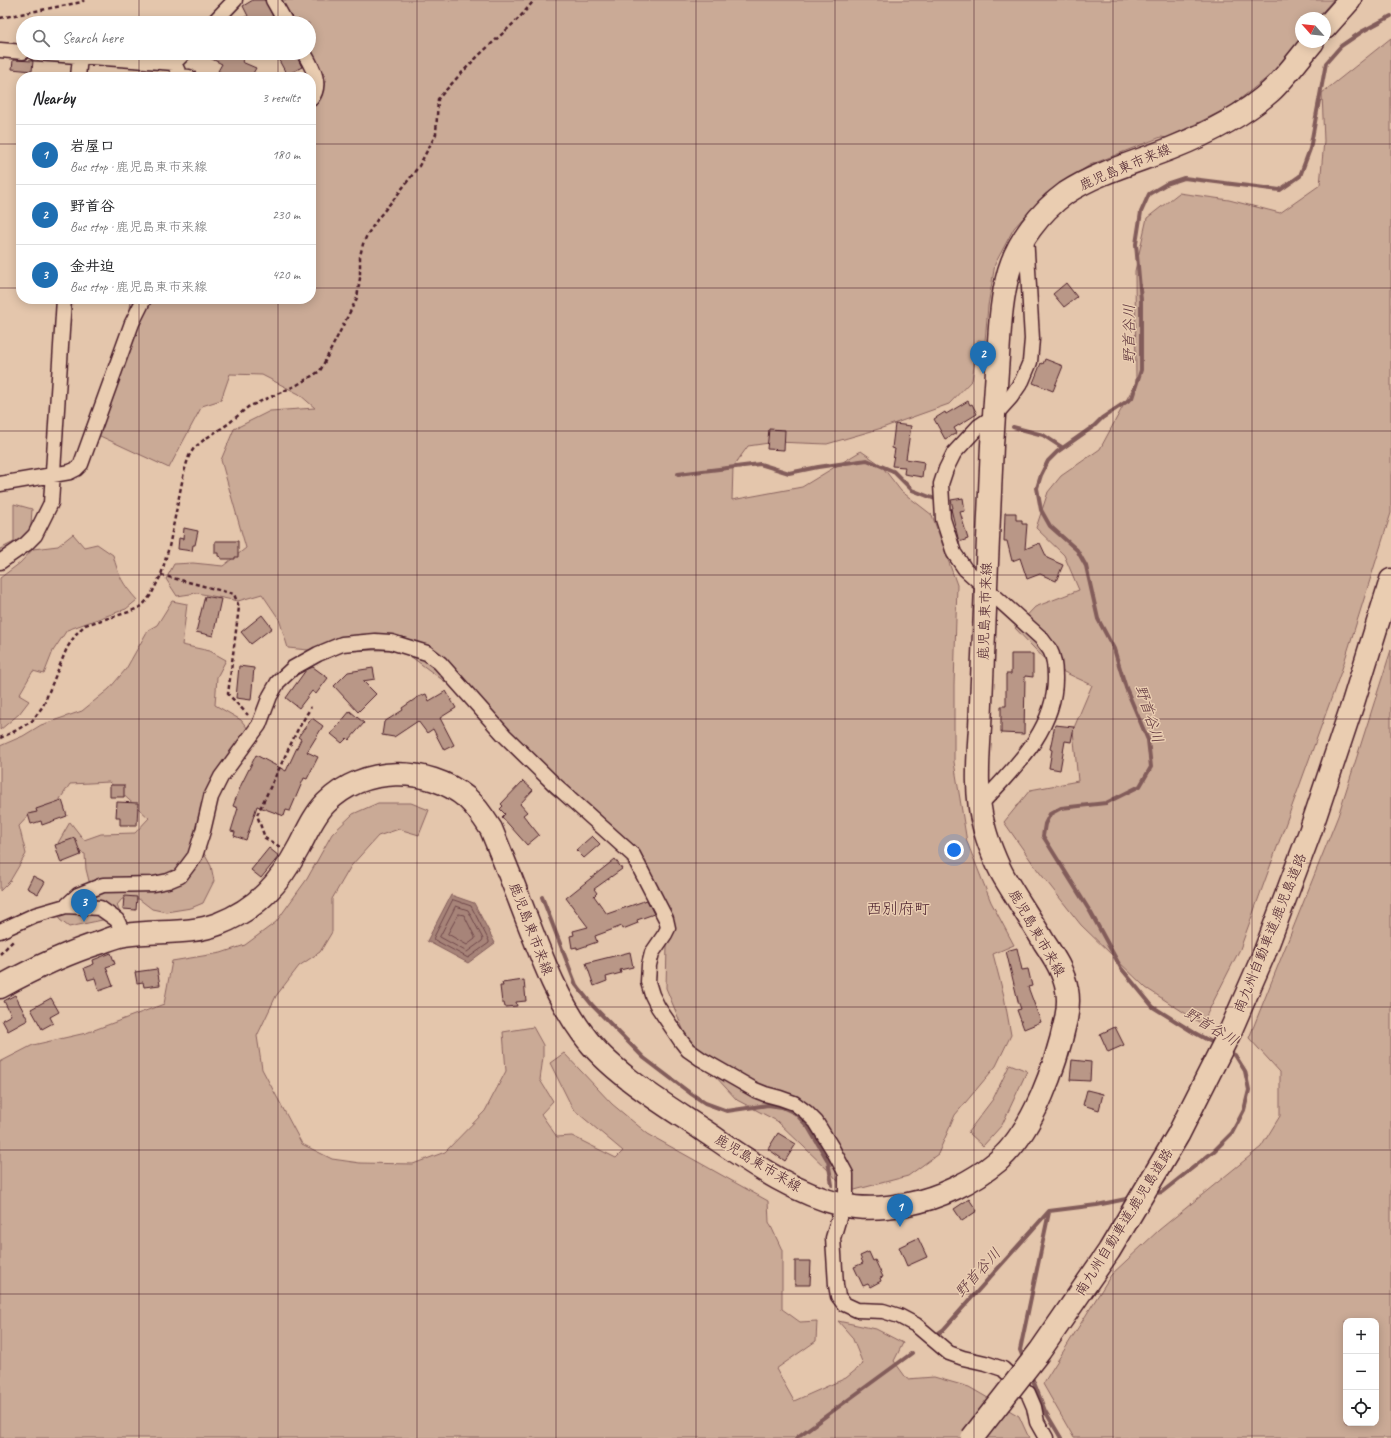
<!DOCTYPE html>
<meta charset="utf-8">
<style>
:root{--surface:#fff;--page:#f6f6f6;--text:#202124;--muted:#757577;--line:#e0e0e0;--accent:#1f6fb2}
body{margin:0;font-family:Caveat,"Klee One",sans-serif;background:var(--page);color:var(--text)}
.controls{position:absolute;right:12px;bottom:12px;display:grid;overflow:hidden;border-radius:8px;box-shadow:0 2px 10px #0003}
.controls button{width:36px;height:36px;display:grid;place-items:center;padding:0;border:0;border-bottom:1px solid var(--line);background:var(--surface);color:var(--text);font:20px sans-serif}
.compass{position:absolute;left:1295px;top:12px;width:36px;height:36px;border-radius:50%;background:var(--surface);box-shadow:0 2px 10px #0003;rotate:297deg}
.you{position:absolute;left:954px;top:850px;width:14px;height:14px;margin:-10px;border:3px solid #fff;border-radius:50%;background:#1a73e8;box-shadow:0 0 0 6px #1a73e833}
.badge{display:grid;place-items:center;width:26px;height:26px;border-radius:50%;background:var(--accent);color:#fff;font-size:13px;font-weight:700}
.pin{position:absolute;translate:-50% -33px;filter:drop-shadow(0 1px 2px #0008)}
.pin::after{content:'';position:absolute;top:21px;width:14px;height:12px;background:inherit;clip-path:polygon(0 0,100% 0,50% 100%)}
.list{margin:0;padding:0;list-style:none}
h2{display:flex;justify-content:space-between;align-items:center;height:52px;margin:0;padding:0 16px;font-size:17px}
h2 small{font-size:13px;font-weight:400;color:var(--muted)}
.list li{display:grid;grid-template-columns:26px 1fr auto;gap:12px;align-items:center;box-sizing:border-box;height:60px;padding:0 16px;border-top:1px solid var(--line)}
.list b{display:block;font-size:15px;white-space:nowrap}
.list p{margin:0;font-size:13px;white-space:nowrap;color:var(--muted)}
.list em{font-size:13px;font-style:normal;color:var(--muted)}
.icon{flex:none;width:22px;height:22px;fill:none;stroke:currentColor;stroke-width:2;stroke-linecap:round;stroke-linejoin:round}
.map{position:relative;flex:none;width:1391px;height:1438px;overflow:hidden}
.search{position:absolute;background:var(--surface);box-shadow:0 2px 10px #0003;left:16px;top:16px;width:300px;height:44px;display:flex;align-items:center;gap:10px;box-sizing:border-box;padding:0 14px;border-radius:22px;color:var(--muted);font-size:15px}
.panel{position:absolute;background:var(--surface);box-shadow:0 2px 10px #0003;left:16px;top:72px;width:300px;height:232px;border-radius:16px}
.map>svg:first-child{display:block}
.green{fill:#caaa96;stroke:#8a6460;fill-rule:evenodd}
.water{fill:#a78479;stroke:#825c5a}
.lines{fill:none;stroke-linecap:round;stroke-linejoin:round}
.shore{stroke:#6f474a;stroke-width:1}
.stream{stroke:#825c5a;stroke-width:4}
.building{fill:#b99787;stroke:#4a1f2b}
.minor-casing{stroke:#4a1f2b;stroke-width:17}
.primary-casing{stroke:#4a1f2b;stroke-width:25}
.motorway-casing{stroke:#4a1f2b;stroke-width:25}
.path{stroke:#4a1f2b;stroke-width:2.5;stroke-dasharray:4 3;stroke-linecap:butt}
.minor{stroke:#eacdb1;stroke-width:14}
.primary{stroke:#eacdb1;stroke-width:22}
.motorway{stroke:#eacdb1;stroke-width:22}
.motorway-bridge-casing{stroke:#4a1f2b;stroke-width:25;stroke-linecap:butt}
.motorway-bridge{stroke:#eacdb1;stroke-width:22}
.grid{fill:none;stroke:#4a1f2b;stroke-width:1;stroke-opacity:0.55}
.labels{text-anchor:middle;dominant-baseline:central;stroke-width:3;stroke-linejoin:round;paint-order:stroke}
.street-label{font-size:14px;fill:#4a1f2b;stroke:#eacdb1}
.water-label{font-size:15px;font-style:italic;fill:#5d333b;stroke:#eacdb1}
.quarter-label{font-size:16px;fill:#4a1f2b;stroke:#eacdb1}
</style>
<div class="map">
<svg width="1391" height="1438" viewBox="0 0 1391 1438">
<rect width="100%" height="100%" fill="#e4c6ac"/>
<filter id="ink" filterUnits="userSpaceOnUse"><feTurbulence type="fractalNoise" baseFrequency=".025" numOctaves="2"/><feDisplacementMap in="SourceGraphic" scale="8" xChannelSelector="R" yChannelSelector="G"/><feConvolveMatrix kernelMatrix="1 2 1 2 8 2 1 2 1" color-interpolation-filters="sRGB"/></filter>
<g filter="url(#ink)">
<path class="green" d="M282 0H1333L1317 18H1301V37L1278 69 1230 107 1167 138 1161 137 1090 165 1045 194 1014 228 995 264 988 306 985 341 978 340 972 380 949 404 882 428 827 444 776 442 748 446 733 467 732 500 802 487 861 451 881 465 901 491 932 515 957 585 954 685V762L967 842 991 902 1014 945 993 954 1004 996 1011 1035 996 1066 955 1115 938 1154 908 1176 847 1192 831 1173 777 1121 737 1100 715 1076 688 1041 666 988 667 945 649 878 614 842 551 793 448 684 402 650H375L328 652 288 648 279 619 262 594 238 601 197 593 177 596 166 579 174 564 193 563 223 566 246 548 221 460 234 429 270 411 315 408 299 394 262 375 230 374 221 400 202 406 169 468 85 429 128 330 131 299H311V107L321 98 326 78 309 48V23H295Z
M1391 38V513L1342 669 1240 949 1202 1024 1146 988 1081 925 1036 868 1004 822 1030 790 1078 781 1073 730 1092 685 1051 666 1015 628 1035 607 1079 590 1064 555 1036 528 1048 492 1061 476 1100 449 1136 382 1135 271 1147 218 1179 193 1229 200 1280 213 1320 185 1324 141 1322 93Z
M14 504 32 509 30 540 0 563V549L14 542Z
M73 534 84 547 97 544 113 555C119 577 122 583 137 600L126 609 67 630 53 651 44 674 33 671 19 695 29 701 19 714 0 730V578L20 563 33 549 58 546Z
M172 601 187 604 182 645 210 651 226 660 217 677 215 705 241 720 248 729 240 755 219 797 201 822 197 841 211 866 214 881 203 903 191 908 166 912 152 909 139 899H122L117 905 122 919H107L69 927 60 920 56 913 90 885 86 869 85 854 58 843 70 822 84 840 101 834 135 833 149 818 109 782 70 784 60 799 64 817 31 813 19 826 26 854 10 881 0 891V746L23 736 41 725 82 711 109 689 126 669 148 630 157 625Z
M1391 650V1438H1074L1043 1384 1111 1275 1159 1230 1261 1147 1280 1116V1072L1249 1038 1338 816ZM1346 1321H1376V1423H1346Z
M378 803H411L429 810 419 835 399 829 378 836 351 866 332 899V932L320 952 299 966 276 996 257 1036 262 1069 302 1144 332 1159 360 1163 413 1164 445 1152 485 1111 506 1071 503 1032 533 1027 543 1045V1057L540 1080 553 1101 541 1114 557 1137 572 1136 616 1158 623 1151 573 1109 550 1063 564 1053 612 1104 648 1134 768 1201 769 1222 782 1250V1309L800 1322 817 1321 816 1341 776 1369 794 1401 846 1378 863 1364 852 1337 838 1321 876 1329 903 1343 894 1361 907 1379 934 1377 969 1387 1019 1416 1029 1438H0V1062L33 1045 86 1033 164 1004 172 961 221 953 245 945 276 922 307 879 332 834 353 814Z
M1010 1064 1027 1071 1002 1125 983 1146 968 1132 993 1099Z"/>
<path class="water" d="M451 895 474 903 495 943 468 963 427 941Z"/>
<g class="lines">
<path class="shore" d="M454 900 471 906 489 941V943L468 958 433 939 452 901Z
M456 906 468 910 483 939 482 941 467 952 440 937Z
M459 914 464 915 475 937V939L467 945 448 934Z"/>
<path class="stream" d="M1013 427 1043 435 1063 448
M678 474 760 464 789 473 818 467 867 460 893 471 912 490 935 499
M542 897 576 985 593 1006 644 1058 690 1093 705 1103 727 1111 768 1105 782 1107 795 1113 808 1127 828 1161 832 1185
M1217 1045 1193 1032 1153 1007 1121 968 1091 913 1043 836 1045 824 1050 814 1061 808 1106 803 1140 786 1151 767 1148 740 1126 688 1114 649 1098 619 1086 566 1077 550 1050 526 1041 510 1037 488 1041 475 1048 461 1057 452 1094 426 1102 418 1132 398 1141 370V300L1136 244 1141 212 1149 194 1166 184 1184 178 1280 190 1300 176 1310 149 1326 63 1341 46 1363 31 1391 16
M1151 1194 1162 1192 1214 1151 1232 1133 1244 1110 1249 1090 1245 1071 1235 1055 1228 1052
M934 1336 943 1330 1049 1211 1097 1205 1131 1198
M1024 1360 1020 1350 1049 1212
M1031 1375 1045 1411 1061 1438
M796 1438 912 1353"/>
</g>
<path class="building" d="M253 0H265L276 23H235L248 16 243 6Z
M200 53H247L242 62 256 68 251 77H230L218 71 222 64Z
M275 53H295L302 67 287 75Z
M13 60 33 61 32 71 12 69Z
M1066 283 1077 297 1064 307 1053 294Z
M1045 359 1063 366 1053 391 1033 383 1041 363 1043 364Z
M968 401 970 405 972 404 977 414 954 428 957 433 945 439 934 419 945 412 946 414Z
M895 424 911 426 906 459 924 462 922 477 904 474 905 467 892 466 895 449 892 448Z
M769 429 785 430 784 450 767 449Z
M963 498 965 511 960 512 968 539 959 542 951 509 953 508 951 500Z
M1005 513H1016V520H1022V524H1027L1025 549 1040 543 1047 558 1063 565 1056 581 1040 574 1027 579 1020 558 1012 561 1007 541H1004Z
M184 528 198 531 195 545H193L192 551 178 549 179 538 183 539Z
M215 541H238V557H235V559H221V557L218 556V553H215Z
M205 596 221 599 213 636 196 632Z
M262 615 272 628 251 644 241 632Z
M1011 654H1033V677L1025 676 1024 734 1001 733V706H1006V674H1011Z
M239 666 254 668 251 700 236 698Z
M313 667 328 678 316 694 312 691 299 708 286 698 306 670Z
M373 668 375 679 363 681 376 694 358 712 334 686 348 672Z
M446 691 456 708 440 718 454 745 444 750 433 729 427 733 418 721 394 737 382 735 384 722 403 710 402 708 418 697 426 694 429 701Z
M350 711 364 723 349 740 347 738 342 743 331 734Z
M312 718 323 726 307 752 318 757 307 779 304 778 290 811 286 810 284 816 257 806 246 840 234 836 235 832 231 831 238 808 233 806 241 785 256 755 286 771 301 739 298 737Z
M1055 725 1074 727 1071 742 1065 741 1060 770 1049 768 1052 750 1050 749Z
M523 781 533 790 520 804 527 812 523 815 539 835 527 845 502 817 505 814 500 809 503 806 501 804Z
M110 785H124V797H110Z
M62 800 67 816 42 825 41 821 31 824 28 814 37 812 36 809Z
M117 802 138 803 137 825H120V817H116Z
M592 836 600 844 584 858 576 850Z
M75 838 81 855 61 863 55 845Z
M269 848 279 856 261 878 251 870Z
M615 859 622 869 594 889 597 893 594 896 607 914 647 900 654 914 637 920 638 923 623 929 622 926 595 936 597 942 577 949V947L572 948 570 936 574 935 573 931 588 927 566 898Z
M33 876 45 882 38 894 27 888Z
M124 896 137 897 136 910 123 909Z
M1017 948 1022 970 1028 969 1032 986 1028 987 1041 1022 1024 1029 1017 1010 1021 1009 1018 1001 1006 951Z
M630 952 633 967 620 970 621 973 606 977 607 981 594 986 586 963Z
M111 953 115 964 106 967 113 986 99 991 95 978 88 980 84 968 94 964 93 960Z
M157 969 160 985 144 987 143 982 137 983 135 972Z
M524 980 526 1001 516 1002 517 1006 505 1007 504 1003H502L500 986H503L502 983Z
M15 995 28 1020 8 1031 2 1020 11 1015 4 1001Z
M51 998 59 1012 50 1017 53 1023 42 1029 31 1009Z
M1115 1027 1124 1045 1108 1052 1100 1034Z
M1072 1060 1091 1062 1090 1081 1070 1080Z
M1087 1090 1103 1094 1099 1110 1083 1105Z
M778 1133 796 1144 785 1161 768 1149Z
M969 1199 977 1211 962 1221 954 1209Z
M918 1238 927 1257 907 1266 899 1247Z
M869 1252 873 1261 875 1260 883 1277 880 1278 881 1281 870 1287 868 1284 863 1286 854 1267 863 1263 860 1256Z
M795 1261H811L810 1285H795Z"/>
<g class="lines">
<defs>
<path id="minor" d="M273 0 286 23
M213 23 235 0
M0 50 23 52
M35 53 174 63 184 53
M304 53C312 67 323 84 311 99
M174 63 180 76 189 77
M78 77 80 57
M0 484 70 472 76 469 81 464 132 323 144 299
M0 562 26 544 35 535 51 503 64 299
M980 805C1013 769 1056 730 1055 677 1055 668 1054 657 1050 650 1047 646 1044 642 1041 638L965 569 954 553 943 519 941 484 946 469 954 453 979 426 994 416 1011 397 1022 381 1030 362 1032 339 1026 235
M66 906 100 908 117 920 124 935
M0 931 35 915 66 906 78 895 103 885 153 884 168 881 180 876 195 856 203 831 211 797 221 777 259 725 270 696 278 682 293 668 318 654 342 644 375 641 391 642 427 653 440 663 504 735 552 782 633 855 666 919 668 928 665 934 652 953 649 965 648 982 652 995 658 1007 681 1041 688 1050 701 1059 755 1090 765 1094 780 1098 794 1103 806 1112 816 1122 832 1148 846 1174V1194L833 1238 836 1285 838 1296 844 1304 857 1310 883 1311 899 1316 916 1325 949 1353 963 1358 985 1363 1003 1369 1028 1393 1034 1407 1037 1422 1046 1438"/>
<path id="primary" d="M1325 28 1350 0
M0 987C33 969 66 953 102 942 110 939 117 936 125 935 156 930 189 935 218 924 257 909 280 883 299 847 307 832 314 815 326 803 363 766 427 765 467 798 477 807 484 818 491 829 503 858 515 888 526 917 542 958 557 999 583 1034 610 1072 664 1104 703 1130 746 1159 791 1193 843 1205 864 1210 886 1208 908 1204 939 1198 973 1182 998 1161 1034 1130 1056 1065 1066 1019 1068 1009 1069 1000 1067 990 1064 972 1054 957 1044 942 1031 920 1017 899 1004 877 997 865 987 840 984 827 975 796 978 759 980 727 984 633 988 539 992 445 994 415 996 386 998 356 1000 327 1001 299 1009 271 1018 241 1040 212 1066 193 1098 172 1137 162 1172 148 1207 134 1243 116 1271 91 1286 77 1300 57 1313 42"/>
<path id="motorway" d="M1264 954 1310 832 1353 703 1391 580"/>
</defs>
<use href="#minor" class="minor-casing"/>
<use href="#primary" class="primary-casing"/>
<use href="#motorway" class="motorway-casing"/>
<path class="path" d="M0 18 82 2 84 0
M161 575 234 594 239 607 228 694 248 715
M0 738 15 731 32 721 43 706 67 648 76 634 85 625 129 612 142 606 151 595 161 575 169 547 184 472 189 456 194 448 205 439 228 424 248 407 297 385 320 371 357 298 360 278V256L363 244 367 235 379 217 398 194 419 166 436 134 438 99C454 81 471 62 489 46 505 31 521 18 534 0
M280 847 265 838 257 815 297 731 311 707
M0 954 14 940"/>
<use href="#minor" class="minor"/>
<use href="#primary" class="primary"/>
<use href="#motorway" class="motorway"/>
<defs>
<path id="motorway-bridge" d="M972 1438 1040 1351 1109 1251 1178 1135 1230 1032 1264 954"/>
</defs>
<use href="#motorway-bridge" class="motorway-bridge-casing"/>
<use href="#motorway-bridge" class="motorway-bridge"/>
</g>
</g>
<path class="grid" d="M139 0V23M278 0V23M417 0V1438M556 0V1438M696 0V1438M835 0V1438M974 0V1438M1113 0V1438M1252 0V1438M139 53V77M278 53V77M0 144H21M311 144H1391M0 288H21M311 288H1391M139 299V1438M278 299V1438M0 431H1391M0 575H1391M0 719H1391M0 863H1391M0 1007H1391M0 1150H1391M0 1294H1391"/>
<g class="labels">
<g class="street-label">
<text transform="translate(1125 167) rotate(-23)">鹿児島東市来線</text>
<text transform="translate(985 611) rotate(-88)">鹿児島東市来線</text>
<text transform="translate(531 929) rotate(69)">鹿児島東市来線</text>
<text transform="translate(1037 933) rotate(60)">鹿児島東市来線</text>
<text transform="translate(1270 933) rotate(-68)">南九州自動車道;鹿児島道路</text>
<text transform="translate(758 1163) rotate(31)">鹿児島東市来線</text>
<text transform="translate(1124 1222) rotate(-58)">南九州自動車道;鹿児島道路</text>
</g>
<g class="water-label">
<text transform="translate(1129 334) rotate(-90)">野首谷川</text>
<text transform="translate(1149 714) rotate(72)">野首谷川</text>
<text transform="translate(1211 1027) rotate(31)">野首谷川</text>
<text transform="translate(978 1273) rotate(-48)">野首谷川</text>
</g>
<g class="quarter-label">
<text x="898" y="909">西別府町</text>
</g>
</g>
</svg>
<div class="controls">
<button>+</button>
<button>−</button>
<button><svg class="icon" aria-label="locate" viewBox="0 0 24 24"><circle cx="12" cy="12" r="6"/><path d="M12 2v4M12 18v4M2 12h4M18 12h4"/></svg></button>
</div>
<svg class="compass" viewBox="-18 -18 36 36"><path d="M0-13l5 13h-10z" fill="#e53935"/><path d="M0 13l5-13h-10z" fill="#757577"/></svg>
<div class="you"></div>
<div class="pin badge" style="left:900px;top:1227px">1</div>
<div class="pin badge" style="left:983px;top:374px">2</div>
<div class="pin badge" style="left:84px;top:922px">3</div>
<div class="search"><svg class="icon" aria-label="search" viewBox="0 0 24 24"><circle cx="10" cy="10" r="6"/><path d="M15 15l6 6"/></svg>Search here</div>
<section class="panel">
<h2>Nearby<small>3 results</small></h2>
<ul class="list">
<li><span class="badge">1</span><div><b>岩屋口</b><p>Bus stop · 鹿児島東市来線</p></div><em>180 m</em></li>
<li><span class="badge">2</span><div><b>野首谷</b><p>Bus stop · 鹿児島東市来線</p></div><em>230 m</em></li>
<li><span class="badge">3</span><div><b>金井迫</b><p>Bus stop · 鹿児島東市来線</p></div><em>420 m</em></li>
</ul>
</section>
</div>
